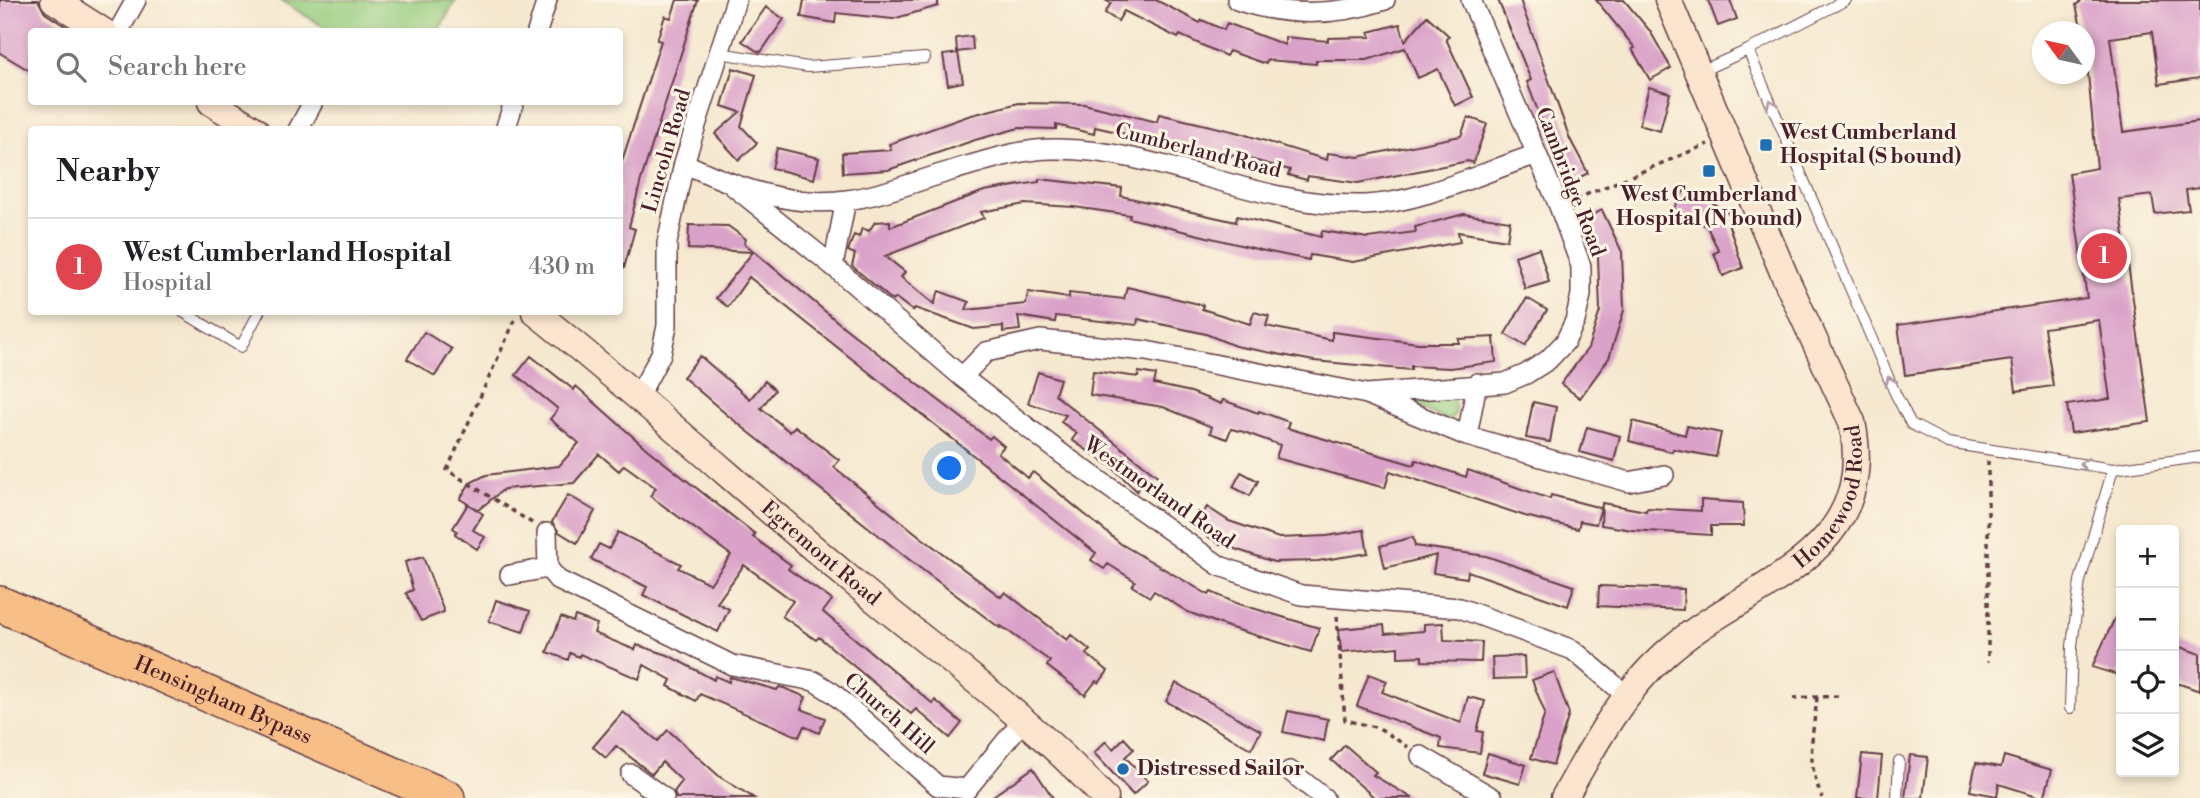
<!DOCTYPE html>
<meta charset="utf-8">
<style>
:root{--surface:#fff;--page:#f6f6f6;--text:#202124;--muted:#757577;--line:#e0e0e0;--accent:#0f766e}
body{margin:0;font-family:"Libre Bodoni",serif;background:var(--page);color:var(--text)}
.controls{position:absolute;right:21px;bottom:21px;display:grid;overflow:hidden;border-radius:7px;box-shadow:0 4px 10px #0003}
.controls button{width:63px;height:63px;display:grid;place-items:center;padding:0;border:0;border-bottom:2px solid var(--line);background:var(--surface);color:var(--text);font:35px sans-serif}
.compass{position:absolute;left:2032px;top:21px;width:63px;height:63px;border-radius:50%;background:var(--surface);box-shadow:0 4px 10px #0003;rotate:303deg}
.you{position:absolute;left:950px;top:469px;width:24px;height:24px;margin:-18px;border:5px solid #fff;border-radius:50%;background:#1a73e8;box-shadow:0 0 0 10px #1a73e833}
.badge{display:grid;place-items:center;width:46px;height:46px;border-radius:50%;background:var(--accent);color:#fff;font-size:23px;font-weight:700}
.pin{position:absolute;translate:-50% -50%;border:4px solid #fff;box-shadow:0 2px 7px #0006}
.list{margin:0;padding:0;list-style:none}
h2{display:flex;justify-content:space-between;align-items:center;height:91px;margin:0;padding:0 28px;font-size:30px}
h2 small{font-size:23px;font-weight:400;color:var(--muted)}
.list li{display:grid;grid-template-columns:46px 1fr auto;gap:21px;align-items:center;box-sizing:border-box;height:98px;padding:0 28px;border-top:2px solid var(--line)}
.list b{display:block;font-size:26px;white-space:nowrap}
.list p{margin:0;font-size:23px;white-space:nowrap;color:var(--muted)}
.list em{font-size:23px;font-style:normal;color:var(--muted)}
.icon{flex:none;width:38px;height:38px;fill:none;stroke:currentColor;stroke-width:2;stroke-linecap:round;stroke-linejoin:round}
.map{position:relative;flex:none;width:2200px;height:798px;overflow:hidden}
.search{position:absolute;background:var(--surface);box-shadow:0 4px 10px #0003;left:28px;top:28px;width:595px;height:77px;display:flex;align-items:center;gap:18px;box-sizing:border-box;padding:0 24px;border-radius:7px;color:var(--muted);font-size:26px}
.panel{position:absolute;background:var(--surface);box-shadow:0 4px 10px #0003;left:28px;top:126px;width:595px;height:189px;border-radius:7px}
.map>svg:first-child{display:block}
.green{fill:#95cc7e;stroke:#707654;stroke-width:2}
.building{fill:#daa2c9}
.lines{fill:none;stroke-linecap:round;stroke-linejoin:round}
.lane-casing{stroke:#643d44;stroke-width:12}
.street-casing{stroke:#643d44;stroke-width:22}
.secondary-casing{stroke:#643d44;stroke-width:29}
.highway-casing{stroke:#643d44;stroke-width:38}
.path{stroke:#643d44;stroke-width:3.5;stroke-dasharray:5 5;stroke-linecap:butt}
.lane{stroke:#fff;stroke-width:10}
.street{stroke:#fff;stroke-width:19}
.secondary{stroke:#fce5cf;stroke-width:26}
.highway{stroke:#f7be87;stroke-width:35}
.oneway{stroke:#ae9aa0}
.poi-dot{fill:#1f6fb2;stroke:#fcf5e5;stroke-width:2.5}
.labels{text-anchor:middle;dominant-baseline:central;stroke-width:6;stroke-linejoin:round;paint-order:stroke}
.poi-label{font-size:21px;font-weight:bold;fill:#4a1f2b;stroke:#fcf5e5;text-anchor:start}
.street-label{font-size:21px;fill:#4a1f2b;stroke:#fcf5e5}
</style>
<div class="map">
<svg width="2200" height="798" viewBox="0 0 2200 798">
<rect width="100%" height="100%" fill="#fcf5e5"/>
<filter id="ink" filterUnits="userSpaceOnUse"><feTurbulence type="fractalNoise" baseFrequency=".0143" numOctaves="2"/><feDisplacementMap in="SourceGraphic" scale="14" xChannelSelector="R" yChannelSelector="G"/><feConvolveMatrix kernelMatrix="1 2 1 2 8 2 1 2 1" color-interpolation-filters="sRGB"/></filter>
<filter id="wash" filterUnits="userSpaceOnUse"><feTurbulence type="fractalNoise" baseFrequency=".00686" numOctaves="4" result="noise"/><feDisplacementMap in="SourceGraphic" scale="28" xChannelSelector="R" yChannelSelector="G"/><feGaussianBlur stdDeviation="1.57" result="paint"/><feColorMatrix in="noise" values="0 0 0 0 0 0 0 0 0 0 0 0 0 0 0 0 0 1.4 0 .05"/><feComposite in="paint" operator="in"/></filter>
<g filter="url(#wash)">
<rect width="100%" height="100%" fill="#f5e8cf"/>
<path class="green" d="M280 0H456L438 31H331Z
M1453 396 1456 412 1450 421 1397 399Z"/>
<g id="blocks">
<path class="building" d="M0 0H38L45 13 68 28 66 32H32V72L0 53Z
M677 0H698L641 180 629 227 635 229 624 268H620V167L661 41 657 40 665 16 671 18Z
M804 0H938V6L893 19 836 13 835 23 801 17Z
M1105 0H1156L1200 23 1202 20 1224 30 1227 23 1285 45V37L1328 41V38L1371 37 1369 32 1400 24 1405 41 1427 16 1449 36 1446 39 1473 97 1455 106 1438 69 1418 78 1405 48 1367 60H1316V64L1267 60 1266 64 1229 51 1226 56 1180 35 1178 38 1124 11 1118 21 1105 13 1111 3Z
M1498 0H1520L1570 139 1588 173 1569 183 1555 156 1527 82 1531 80Z
M1596 0H1624L1650 31 1671 68 1650 80 1632 49 1635 48Z
M1708 0H1730L1737 19 1718 26Z
M2083 0H2200V78L2159 84 2152 32 2110 38 2123 132 2200 121V188L2186 190 2189 210 2155 214 2152 195 2119 199 2150 422 2071 433 2067 405 2110 399 2099 320 2044 328 2053 386 2016 391 2012 360 1905 375 1898 325 2087 298 2069 173 2097 168 2084 32H2082L2076 5Z
M766 7 784 19 761 52 757 51 742 41Z
M972 36 973 50 957 52 956 38Z
M958 53 963 82 948 85 943 55Z
M733 68 756 75 741 126 757 143 739 160 715 134 740 112 722 106Z
M1649 87 1670 93 1660 131 1639 125Z
M1019 103 1084 104 1157 122 1159 114 1236 132 1327 160 1328 153 1358 157 1461 136 1468 117 1487 124 1473 163 1468 161 1358 183 1308 176 1307 180 1288 175 1290 170 1231 154V156L1186 147 1140 134 1139 137 1095 127 1094 134 1056 125V129L1019 128 975 140 888 170 843 173 842 153 891 150 889 144 968 116Z
M777 148 819 158 814 179 772 168Z
M1039 179 1122 188 1121 196 1236 222 1237 216 1321 237 1322 231 1368 238 1416 232 1415 227 1464 214 1510 221 1507 240 1458 232 1460 242 1353 262 1310 255 1309 260 1265 251 1129 218 1130 215 1074 207 1025 204 981 212 984 218 885 256 905 272 901 277 934 304 939 291 969 302 966 310 1026 304 1028 292 1069 298V293L1124 299 1127 287 1203 305 1202 309 1250 324 1254 312 1269 316 1266 326 1332 340V332L1418 343H1459L1458 339 1494 337 1496 362 1450 368 1411 366V370L1314 361 1235 346 1206 334 1138 319 1137 325 1056 316 1055 322 1018 316 1020 330 1003 332V326L974 329 915 308 913 311 896 298 893 301 852 266 855 254 848 251 854 235 859 237 862 228 869 231 875 222 890 221V227L984 191 1039 182Z
M1686 188 1732 215 1728 223 1743 268 1723 276 1714 253 1719 251 1707 227 1674 208Z
M1602 210 1622 252 1624 310 1609 358 1580 398 1561 384 1588 348 1600 311 1598 257 1581 221Z
M689 225 728 226 746 239 744 243 845 328 989 439 992 436 1004 446 998 453 1028 478 1033 472 1121 544 1209 595 1211 592 1236 603 1319 628 1311 652 1228 627 1188 612 1154 591 1150 597 1132 586 1135 581 1108 564 1104 569 1091 560 1096 553 749 277 728 307 716 298 753 252 688 249Z
M1539 248 1549 282 1525 289 1515 256Z
M1527 298 1547 310 1525 346 1505 334Z
M424 332 452 349 435 376 407 359Z
M531 356 574 390 576 386 648 450 755 534 753 537 791 565 788 569 832 600 823 612 933 704 935 700 962 723 950 738 916 709 911 714 819 637 816 640 782 616 793 601 744 565 717 603 729 609 718 632 643 595 647 587 591 559 599 544 609 549 618 532 681 564 678 568 710 584 731 555 650 496 656 488 624 465 619 471 599 454 574 483 504 489 478 510 460 499 470 483 486 475 559 466 579 443 550 419 558 409 516 375Z
M700 356 750 399 765 381 775 390 761 408 790 432 795 426 839 460 834 467 922 538 1001 597 1005 592 1067 640 1071 635 1090 650 1086 654 1108 671 1099 683 1096 681 1085 695 1047 666 1050 661 1001 626 1000 628 916 565 726 414 683 377Z
M1093 371 1138 377 1139 372 1156 375 1154 384 1191 392 1221 404 1223 400 1258 413 1259 411 1289 422 1287 428 1414 465 1416 460 1466 477 1468 470 1550 499 1551 495 1601 508 1596 524 1580 521 1578 529 1525 516 1390 471 1385 488 1276 458 1280 445 1244 432 1231 429 1227 439 1210 433 1212 427 1163 407 1090 395Z
M1038 372 1060 379 1055 395 1160 478 1150 493 1140 487 1137 491 1113 468 1072 440 1077 433 1061 422 1066 415 1028 403Z
M1533 402 1556 407 1550 442 1526 438Z
M1633 421 1685 435 1687 426 1721 433 1716 457 1673 449 1672 452 1629 441Z
M1587 427 1620 436 1614 461 1580 452Z
M1241 472 1258 481 1250 496 1233 487Z
M568 495 595 511 577 543 559 532 552 522Z
M1701 500 1743 503 1744 526H1711V535L1632 530 1601 525 1602 503 1646 511 1647 508 1701 511Z
M468 504 483 514 473 530 485 537 477 549 455 534 457 531 453 528Z
M1207 507 1229 521 1279 538 1327 536 1364 530 1368 553 1318 561 1274 562 1220 544 1194 528Z
M1413 537 1415 546 1486 556 1574 586 1568 606 1468 571 1467 578 1433 573 1436 555 1385 568 1380 546Z
M423 557 444 612 421 621 406 593 413 590 405 562Z
M1599 586 1684 589 1683 610 1598 606Z
M496 600 530 611 523 632 489 621Z
M2121 605V666L2118 675 2092 667Z
M575 616 597 624 594 633 635 650 637 645 668 655 714 680 715 676 729 682 730 677 777 690 779 687 784 688 806 697 801 709 825 718 819 733 804 726 799 737 700 694 696 701 668 686 671 680 644 665 639 679 580 654 579 657 570 653 568 660 547 652 561 617 573 622Z
M1443 623 1444 640 1482 642 1481 662 1422 661V656L1398 657V647L1341 652 1339 629 1384 625 1385 634 1424 631V624Z
M2174 645 2200 654V691L2174 682Z
M1524 656 1525 678 1493 679 1492 657Z
M1554 672 1569 714 1553 765 1531 758 1545 713 1532 680Z
M1369 674 1387 681 1382 692 1461 723 1468 697 1485 701 1477 731 1483 732 1480 753 1440 748 1441 738 1357 706Z
M1176 683 1261 731 1251 749 1166 701Z
M1288 711 1328 719 1324 741 1283 732Z
M623 712 658 741 668 730 720 777 754 798H676L674 792 682 781 662 762 652 774 616 746 606 758 593 747Z
M1124 738 1134 749 1125 757 1148 781 1133 795 1094 753 1106 741 1113 749Z
M1345 745 1376 772 1373 775 1412 798H1375L1331 760Z
M1488 753 1526 765 1520 784 1482 773Z
M1862 754 1882 756 1878 798H1857Z
M1910 755 1928 757 1923 798H1905Z
M2004 756 2052 770 2044 798 1999 784 1997 796 1970 791 1976 763 2001 767Z
M1033 768 1053 798H990Z"/>
</g>
</g>
<g filter="url(#ink)">
<use href="#blocks" fill-opacity="0" stroke="#643d44" stroke-width="2"/>
<g class="lines">
<defs>
<path id="lane" d="M1846 0 1748 50 1895 393 1911 424 1948 443 2113 469 2200 457
M719 53 808 67 925 58
M1699 72 1748 50
M183 312 241 347 259 312
M2070 708 2072 646 2080 581 2113 469
M1897 798 1899 761"/>
<path id="street" d="M1237 0C1286 17 1336 16 1385 0
M118 32 136 0
M537 32 547 0
M298 130 312 104
M505 130 514 102
M684 163C735 187 790 208 847 200 884 195 919 180 954 170 988 160 1023 148 1058 149 1163 150 1259 208 1365 205 1420 203 1484 172 1537 154
M732 185 833 266 962 377 1062 454 1220 566 1301 595 1460 608 1573 650 1626 695
M833 266 846 200
M962 377 986 352 1040 340 1146 351 1367 394 1505 383 1526 374 1548 360 1565 342 1575 321 1581 295V266L1559 206 1471 0
M639 395 661 354 667 326V243L684 163 736 0
M1369 395 1467 436 1629 482 1664 475
M1467 436 1477 383
M547 533 548 568 558 580 732 665 814 681 833 693 938 786 967 789 1024 719
M510 575 548 568
M1421 756 1493 798
M1290 771 1324 798
M631 774 664 798"/>
<g id="secondary">
<path d="M54 0 104 32"/>
<path d="M211 102 255 130"/>
<path id="s1" d="M535 312C643 398 745 491 851 580 937 652 1028 716 1105 798"/>
<path id="s2" d="M1564 798C1593 747 1620 695 1664 655 1743 583 1881 560 1852 422L1786 279 1668 0"/>
</g>
<g id="highway">
<path id="s3" d="M0 604 447 798"/>
</g>
</defs>
<use href="#lane" class="lane-casing"/>
<use href="#street" class="street-casing"/>
<use href="#secondary" class="secondary-casing"/>
<use href="#highway" class="highway-casing"/>
<path class="path" d="M1576 199 1708 144
M515 320 447 470 532 523
M1988 461V662
M1337 616 1345 720 1379 728 1408 747
M1817 697C1813 739 1805 756 1822 798
M1793 698 1839 696"/>
<use href="#lane" class="lane"/>
<use href="#street" class="street"/>
<use href="#secondary" class="secondary"/>
<use href="#highway" class="highway"/>
</g>
<defs><path id="oneway-chevron" d="M-2-3.5L2.5 0L-2 3.5" fill="none" stroke-width="1.6" stroke-linecap="round" stroke-linejoin="round" transform="scale(1.75)"/></defs>
<g class="oneway">
<use href="#oneway-chevron" transform="translate(1771 104) rotate(-113)"/>
<use href="#oneway-chevron" transform="translate(1890 381) rotate(-113)"/>
<use href="#oneway-chevron" transform="translate(2084 464) rotate(-171)"/>
</g>
</g>
<g class="poi-dot">
<rect x="1759" y="138" width="14" height="14" rx="3.5"/>
<rect x="1702" y="164" width="14" height="14" rx="3.5"/>
<circle cx="1123" cy="769" r="7"/>
</g>
<g class="labels">
<g class="poi-label">
<text x="1780" y="133">West Cumberland<tspan x="1780" dy="24">Hospital (S bound)</tspan></text>
<text x="1709" y="195" text-anchor="middle">West Cumberland<tspan x="1709" dy="24">Hospital (N bound)</tspan></text>
<text x="1137" y="769">Distressed Sailor</text>
</g>
<g class="street-label">
<text transform="translate(667 151) rotate(-74)">Lincoln Road</text>
<text transform="translate(1198 151) rotate(14)">Cumberland Road</text>
<text transform="translate(1570 182) rotate(69)">Cambridge Road</text>
<text transform="translate(1159 493) rotate(35)">Westmorland Road</text>
<text stroke="none"><textPath href="#s2" startOffset="416">Homewood Road</textPath></text>
<text stroke="none"><textPath href="#s1" startOffset="374">Egremont Road</textPath></text>
<text stroke="none"><textPath href="#s3" startOffset="243">Hensingham Bypass</textPath></text>
<text transform="translate(889 714) rotate(41)">Church Hill</text>
</g>
</g>
</svg>
<div class="controls">
<button>+</button>
<button>−</button>
<button><svg class="icon" aria-label="locate" viewBox="0 0 24 24"><circle cx="12" cy="12" r="6"/><path d="M12 2v4M12 18v4M2 12h4M18 12h4"/></svg></button>
<button><svg class="icon" aria-label="layers" viewBox="0 0 24 24"><path d="M12 4l9 5-9 5-9-5zM3 14l9 5 9-5"/></svg></button>
</div>
<svg class="compass" viewBox="-18 -18 36 36"><path d="M0-13l5 13h-10z" fill="#e53935"/><path d="M0 13l5-13h-10z" fill="#757577"/></svg>
<div class="you"></div>
<div class="pin badge" style="left:2104px;top:256px;background:#e0444e">1</div>
<div class="search"><svg class="icon" aria-label="search" viewBox="0 0 24 24"><circle cx="10" cy="10" r="6"/><path d="M15 15l6 6"/></svg>Search here</div>
<section class="panel">
<h2>Nearby<small></small></h2>
<ul class="list">
<li><span class="badge" style="background:#e0444e">1</span><div><b>West Cumberland Hospital</b><p>Hospital</p></div><em>430 m</em></li>
</ul>
</section>
</div>
